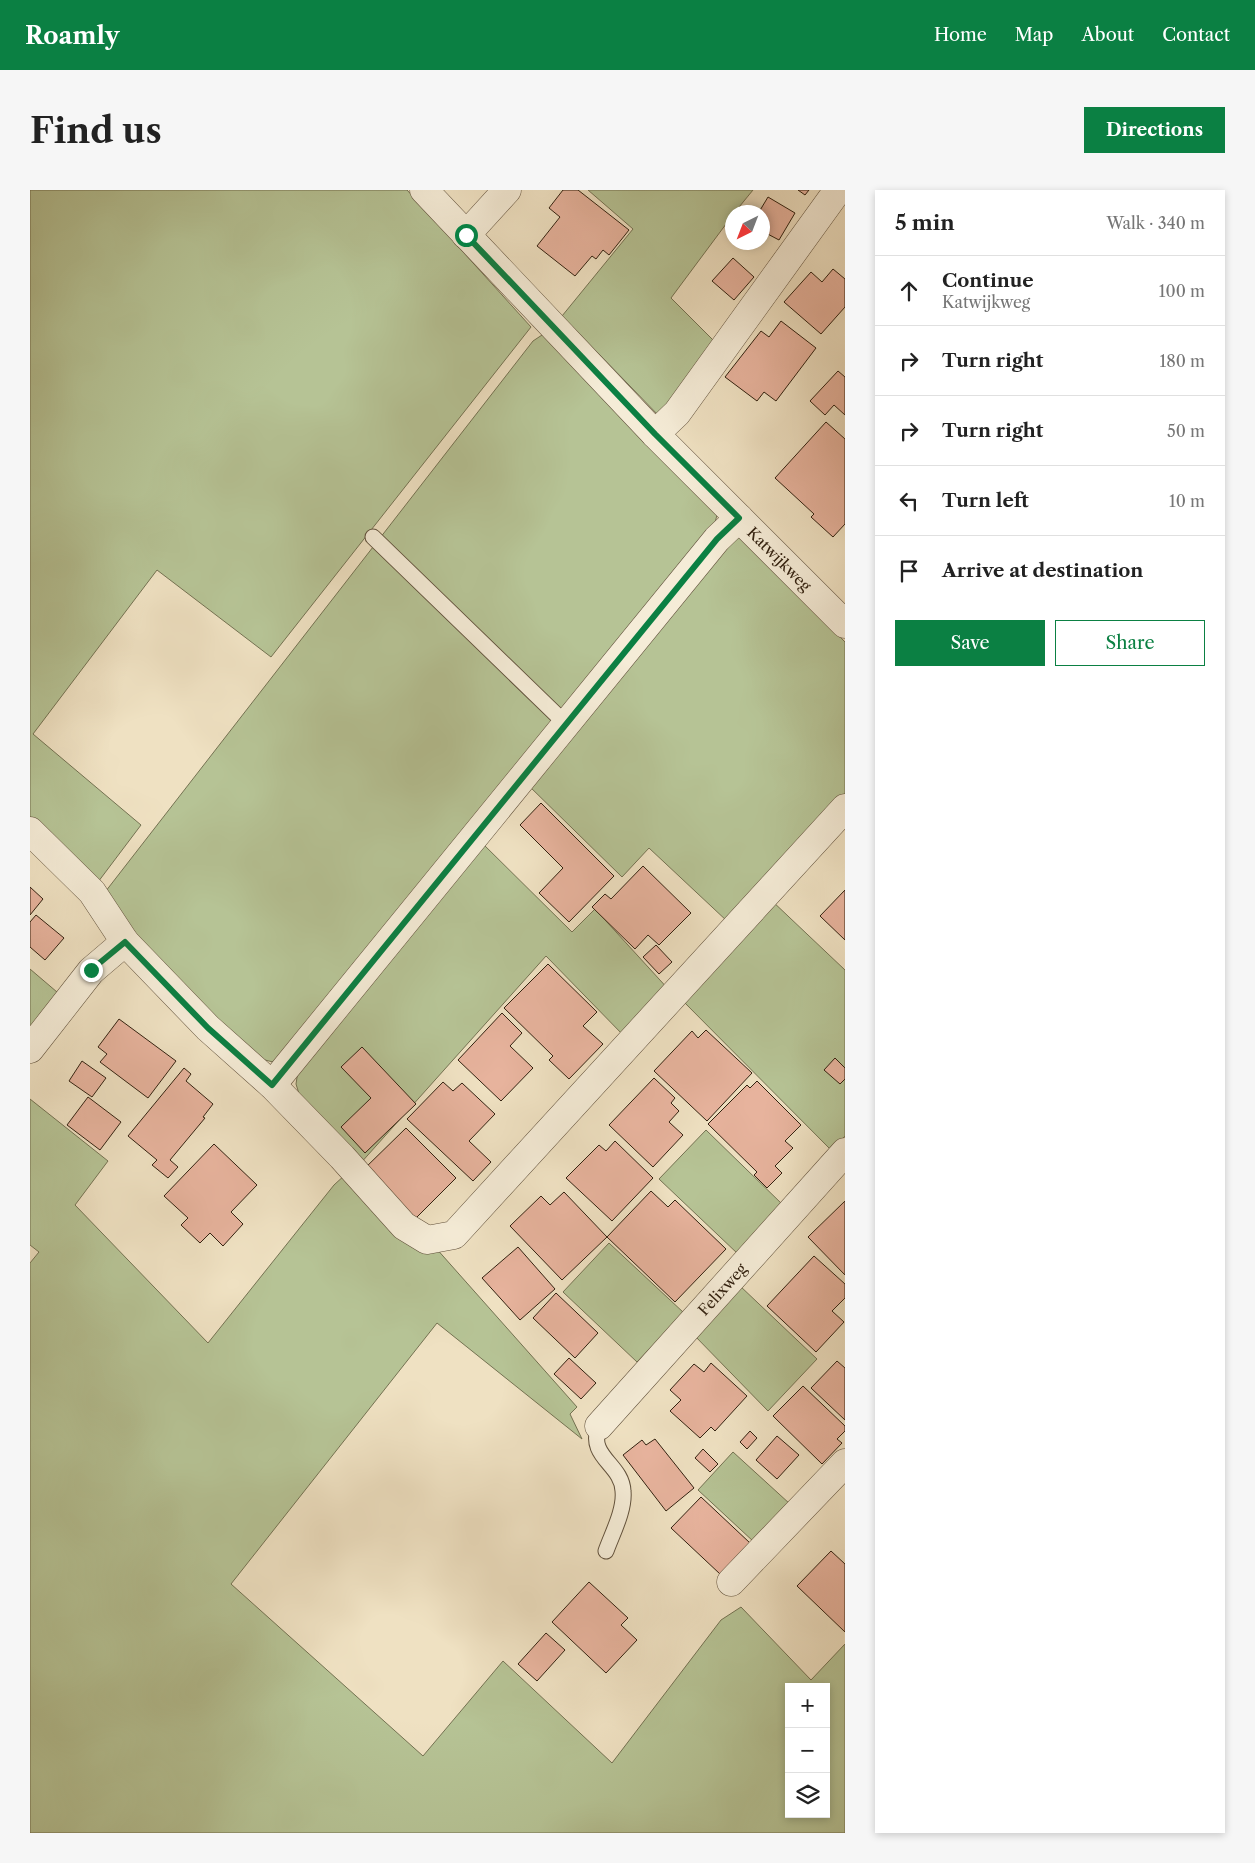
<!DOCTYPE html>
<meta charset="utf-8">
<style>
:root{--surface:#fff;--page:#f6f6f6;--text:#222;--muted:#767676;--line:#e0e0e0;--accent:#0b8043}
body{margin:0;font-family:"Libre Caslon Text",serif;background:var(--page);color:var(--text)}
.controls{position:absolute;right:15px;bottom:15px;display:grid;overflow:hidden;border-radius:0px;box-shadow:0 2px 8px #0003}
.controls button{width:45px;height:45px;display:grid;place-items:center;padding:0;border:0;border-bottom:1px solid var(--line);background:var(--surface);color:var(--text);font:25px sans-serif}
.compass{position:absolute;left:695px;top:15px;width:45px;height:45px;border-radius:50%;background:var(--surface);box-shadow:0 2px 8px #0003;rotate:222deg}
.stop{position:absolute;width:15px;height:15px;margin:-11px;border:4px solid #0b8043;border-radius:50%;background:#fff}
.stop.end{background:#0b8043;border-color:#fff;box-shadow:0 1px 5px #0008}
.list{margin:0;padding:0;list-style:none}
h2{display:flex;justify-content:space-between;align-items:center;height:65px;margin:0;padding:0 20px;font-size:21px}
h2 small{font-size:16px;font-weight:400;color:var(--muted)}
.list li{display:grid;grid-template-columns:32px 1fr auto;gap:15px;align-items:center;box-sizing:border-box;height:70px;padding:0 20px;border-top:1px solid var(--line)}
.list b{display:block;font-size:19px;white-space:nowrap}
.list p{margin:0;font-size:16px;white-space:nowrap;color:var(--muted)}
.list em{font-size:16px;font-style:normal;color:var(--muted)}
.actions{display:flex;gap:10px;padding:15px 20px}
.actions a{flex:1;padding:11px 0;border:1px solid var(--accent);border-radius:0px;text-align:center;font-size:18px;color:var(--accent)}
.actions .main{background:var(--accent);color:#fff}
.icon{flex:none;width:28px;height:28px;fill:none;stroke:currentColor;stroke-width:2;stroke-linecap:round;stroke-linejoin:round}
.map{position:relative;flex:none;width:815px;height:1643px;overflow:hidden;border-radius:0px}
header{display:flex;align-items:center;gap:30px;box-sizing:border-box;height:70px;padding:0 25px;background:var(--accent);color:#fff}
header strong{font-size:24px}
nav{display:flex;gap:28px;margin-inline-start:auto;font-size:18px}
.intro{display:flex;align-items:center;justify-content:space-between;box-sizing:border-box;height:120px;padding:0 30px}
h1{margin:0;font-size:35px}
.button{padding:12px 22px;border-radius:0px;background:var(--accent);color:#fff;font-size:18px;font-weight:700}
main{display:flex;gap:30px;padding:0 30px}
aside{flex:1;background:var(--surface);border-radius:0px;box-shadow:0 2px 8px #0003}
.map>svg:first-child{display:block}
.green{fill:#b6c395;stroke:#747252;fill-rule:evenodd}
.building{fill:#e7b39d;stroke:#322110}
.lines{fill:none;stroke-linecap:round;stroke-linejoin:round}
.service-casing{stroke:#61513c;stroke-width:17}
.minor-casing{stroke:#61513c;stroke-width:29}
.service{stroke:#f5ecd7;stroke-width:15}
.minor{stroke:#f5ecd7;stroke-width:28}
.route{stroke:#0b8043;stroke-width:6}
.labels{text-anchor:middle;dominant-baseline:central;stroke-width:4;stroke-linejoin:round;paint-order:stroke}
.street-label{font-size:15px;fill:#322110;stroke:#f5ecd7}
</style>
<header>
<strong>Roamly</strong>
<nav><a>Home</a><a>Map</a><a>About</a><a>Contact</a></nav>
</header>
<div class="intro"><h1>Find us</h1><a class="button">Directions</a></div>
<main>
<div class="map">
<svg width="815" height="1643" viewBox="0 0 815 1643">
<rect width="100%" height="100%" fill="#efe1c2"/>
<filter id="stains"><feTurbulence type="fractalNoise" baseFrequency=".004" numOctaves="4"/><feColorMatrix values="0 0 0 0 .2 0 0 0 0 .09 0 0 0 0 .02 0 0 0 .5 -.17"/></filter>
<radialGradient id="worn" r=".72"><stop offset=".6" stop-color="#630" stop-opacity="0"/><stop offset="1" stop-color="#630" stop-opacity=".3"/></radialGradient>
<path class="green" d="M0 0H377L501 137 241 467 127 380 3 544 111 635 65 696 0 632Z
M558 0H723L705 22H702V26L641 108 684 151 631 228 532 126 603 39Z
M512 145 678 312 687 325 683 340 255 864 243 872 231 869 97 744 72 706 503 151Z
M709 347 718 352 815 452V605L698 732 619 658 592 687 496 593 689 357Z
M449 650 542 742 565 719 640 801 595 847 516 766 329 975 270 907 266 894 268 881Z
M740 709 815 780V946L802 961 650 808Z
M0 779 34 808 0 851Z
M0 909 78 971 45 1015 178 1153 304 995 316 984 405 1057 547 1217 540 1224 552 1249 407 1133 201 1394 393 1566 473 1471 582 1573 691 1430 711 1417 781 1490 815 1454V1643H0V1073L9 1062 0 1055ZM759 1497H796V1624H759Z
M676 940 753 1015 708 1064 629 989Z
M579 1053 654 1123 607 1172 533 1102Z
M709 1095 787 1169 738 1221 663 1144Z
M703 1262 760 1314 724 1352 668 1300Z"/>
<path class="building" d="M533 0H548L599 40 579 65 573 60 566 69 562 66 545 86 507 56 530 27 519 18Z
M768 0H779L775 5Z
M738 7 765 23 749 50 732 41V22H729Z
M703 68 724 87 704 110 682 91Z
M803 79 815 89V117L791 144 754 112 781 82 792 92Z
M751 131 786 158 746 211 734 202 727 211 695 187 731 141 739 147Z
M808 181 815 187V225L804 215 795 225 780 211Z
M796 232 815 249V334L803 347 781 327 784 324 745 288Z
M511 613 584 686 539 732 509 703 533 678 490 635Z
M613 676 661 723 629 755 618 745 605 759 562 717 575 704 581 709Z
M0 697 13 709 0 725Z
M815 700V750L790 726Z
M6 725 34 748 15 770 0 757V732Z
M626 755 642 772 629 784 613 767Z
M518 774 567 822 553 836 573 854 539 889 519 870 523 866 474 818Z
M472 823 492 843 480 856 503 878 471 911 428 870Z
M89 829 146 871 118 908 70 872 77 864 68 857Z
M676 840 722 883 677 931 624 881 662 841 668 848Z
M332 857 386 914 335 963 311 937 341 908 311 877Z
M805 868 815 878V889L810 894 794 880Z
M52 871 76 888 62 907 39 891Z
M154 878 161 884 156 891 183 914 173 927 175 928 140 970 148 977 138 988 122 975 127 970 98 946Z
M624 888 645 908 641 913 649 921 639 932 653 945 623 977 579 935Z
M727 891 771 935 755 951 763 958 745 976 752 983 737 998 724 985 727 982 678 934 717 895 720 898Z
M413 892 423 901 432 893 465 924 439 951 461 972 443 991 377 929Z
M58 907 91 932 70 960 37 935Z
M376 938 426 988 382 1032 332 981Z
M585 951 623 988 582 1031 536 988 569 955 576 961Z
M184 954 227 995 201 1022 213 1034 193 1056 180 1043 170 1053 151 1035 158 1028 134 1006Z
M621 1001 638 1017 645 1010 696 1059 645 1112 577 1047Z
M534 1002 577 1047 532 1090 480 1036 511 1006 520 1015Z
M815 1011V1085L778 1047Z
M488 1057 525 1099 490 1130 452 1088Z
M784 1066 815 1094V1108L802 1121 814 1132 786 1162 737 1116Z
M526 1103 568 1143 545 1168 503 1128Z
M539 1168 566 1193 551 1209 524 1184Z
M807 1171 815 1178V1230L781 1198Z
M681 1173 717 1206 685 1241 681 1237 670 1248 640 1221 651 1210 640 1200 664 1174 674 1182Z
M773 1196 815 1236V1241L807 1249 812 1253 792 1274 743 1226Z
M720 1241 727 1248 717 1259 710 1252Z
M747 1246 769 1265 747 1289 726 1270Z
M625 1249 664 1298 636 1321 593 1265 612 1250 616 1255Z
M673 1259 688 1274 680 1282 665 1268Z
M671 1307 720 1353 690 1384 641 1338Z
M801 1361 815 1374V1442L767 1396Z
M559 1392 598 1428 591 1435 607 1450 576 1483 522 1432Z
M516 1443 535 1460 507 1491 488 1474Z"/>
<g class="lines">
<defs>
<path id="service" d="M343 347 536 534
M569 1236C557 1267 592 1274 593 1301 595 1320 582 1344 576 1361"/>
<g id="minor">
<path id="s1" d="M394 0 625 244 815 434"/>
<path d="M436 45 477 0"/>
<path d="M625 244 647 223 808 0"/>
<path d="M0 641 62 702 95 752"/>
<path d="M0 859 61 781 95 752 178 838 242 895 312 967 374 1036 397 1050 424 1045 815 618"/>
<path d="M242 895 687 349 709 328"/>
<path id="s2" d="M569 1236 815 962"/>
<path d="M701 1392 815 1273"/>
</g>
</defs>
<use href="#service" class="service-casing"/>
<use href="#minor" class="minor-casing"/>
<use href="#service" class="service"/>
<use href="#minor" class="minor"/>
</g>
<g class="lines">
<path class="route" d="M61 780 95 752 178 838 242 895 687 349 709 328 625 244 436 45"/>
</g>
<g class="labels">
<g class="street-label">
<text stroke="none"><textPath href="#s1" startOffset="512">Katwijkweg</textPath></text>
<text stroke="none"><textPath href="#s2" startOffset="184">Felixweg</textPath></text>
</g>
</g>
<rect width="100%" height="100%" filter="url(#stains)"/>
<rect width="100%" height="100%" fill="url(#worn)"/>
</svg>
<div class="controls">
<button>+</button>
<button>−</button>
<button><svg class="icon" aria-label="layers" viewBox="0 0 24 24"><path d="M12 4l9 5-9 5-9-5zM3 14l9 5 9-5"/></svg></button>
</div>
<svg class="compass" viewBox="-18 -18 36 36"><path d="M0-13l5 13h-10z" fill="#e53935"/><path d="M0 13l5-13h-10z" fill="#767676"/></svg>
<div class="stop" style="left:436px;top:45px"></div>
<div class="stop end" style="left:61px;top:780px"></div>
</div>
<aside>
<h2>5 min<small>Walk · 340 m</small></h2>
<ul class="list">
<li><svg class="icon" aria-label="ahead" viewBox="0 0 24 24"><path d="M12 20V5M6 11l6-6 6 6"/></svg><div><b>Continue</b><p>Katwijkweg</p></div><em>100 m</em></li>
<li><svg class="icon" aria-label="right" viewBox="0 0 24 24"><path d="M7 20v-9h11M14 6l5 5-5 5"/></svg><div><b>Turn right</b></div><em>180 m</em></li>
<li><svg class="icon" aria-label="right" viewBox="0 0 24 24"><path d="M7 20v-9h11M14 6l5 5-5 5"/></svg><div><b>Turn right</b></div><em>50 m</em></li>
<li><svg class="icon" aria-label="left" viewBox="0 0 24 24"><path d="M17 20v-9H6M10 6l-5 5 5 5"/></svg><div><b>Turn left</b></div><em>10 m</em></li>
<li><svg class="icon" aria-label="arrive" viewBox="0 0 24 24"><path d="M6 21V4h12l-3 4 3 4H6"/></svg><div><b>Arrive at destination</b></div></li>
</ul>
<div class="actions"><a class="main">Save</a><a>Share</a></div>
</aside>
</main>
